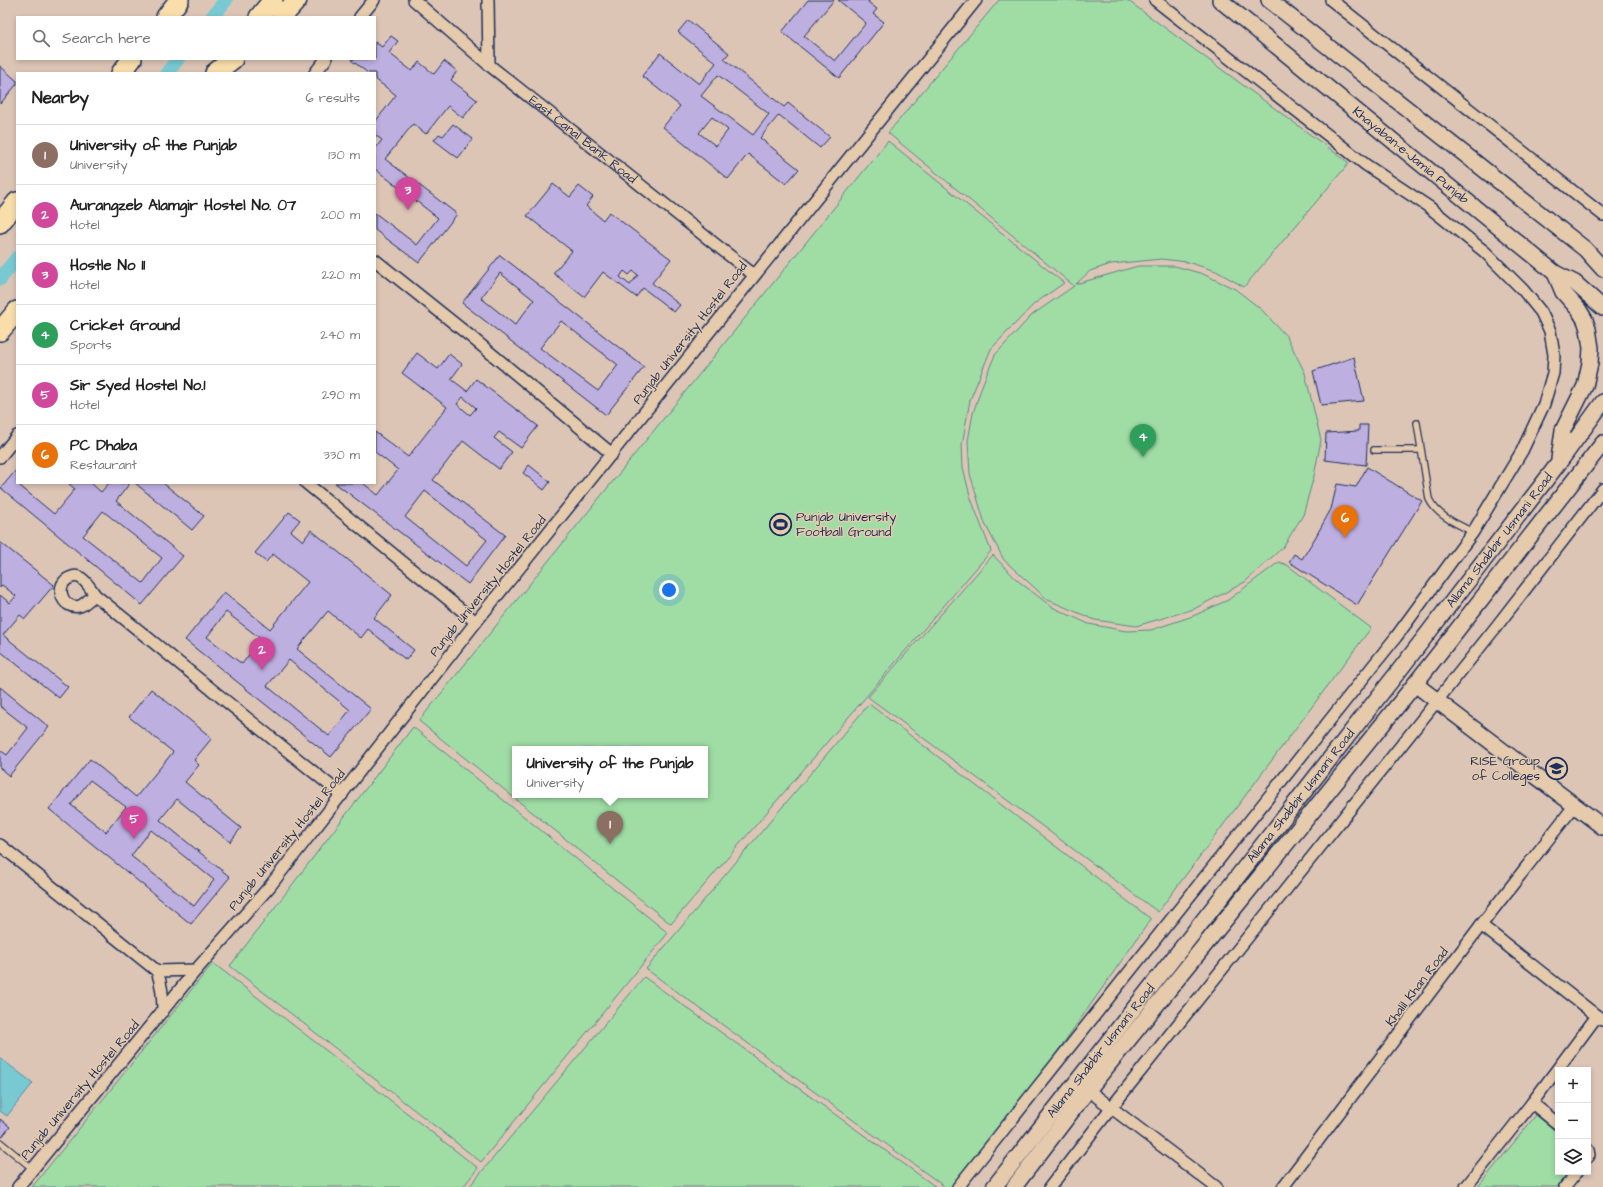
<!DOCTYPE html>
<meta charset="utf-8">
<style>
:root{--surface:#fff;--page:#f6f6f6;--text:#222;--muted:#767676;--line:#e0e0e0;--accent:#1b2f5e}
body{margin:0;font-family:"Architects Daughter",sans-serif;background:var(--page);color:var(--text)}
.controls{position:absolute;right:12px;bottom:12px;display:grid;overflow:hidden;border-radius:0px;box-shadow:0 2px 6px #0003}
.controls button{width:36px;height:36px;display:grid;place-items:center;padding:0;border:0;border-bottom:1px solid var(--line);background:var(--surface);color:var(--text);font:20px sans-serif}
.you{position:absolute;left:669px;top:590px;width:14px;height:14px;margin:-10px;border:3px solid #fff;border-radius:50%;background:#1a73e8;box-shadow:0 0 0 6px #1a73e833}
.badge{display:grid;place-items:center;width:26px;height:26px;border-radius:50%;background:var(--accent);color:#fff;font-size:13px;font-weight:700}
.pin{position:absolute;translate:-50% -33px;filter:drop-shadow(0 1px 2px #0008)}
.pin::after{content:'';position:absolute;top:21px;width:14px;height:12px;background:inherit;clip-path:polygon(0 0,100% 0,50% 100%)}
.popup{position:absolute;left:512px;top:746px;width:196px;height:52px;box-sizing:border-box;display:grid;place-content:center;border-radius:0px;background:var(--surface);filter:drop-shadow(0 1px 3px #0005);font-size:13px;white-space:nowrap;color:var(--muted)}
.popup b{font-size:15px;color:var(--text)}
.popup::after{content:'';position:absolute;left:50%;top:100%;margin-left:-8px;border:8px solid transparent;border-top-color:var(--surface)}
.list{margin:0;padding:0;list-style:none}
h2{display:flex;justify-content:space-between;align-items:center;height:52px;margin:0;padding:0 16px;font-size:17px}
h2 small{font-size:13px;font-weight:400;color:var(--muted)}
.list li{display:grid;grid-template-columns:26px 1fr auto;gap:12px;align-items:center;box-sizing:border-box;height:60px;padding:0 16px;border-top:1px solid var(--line)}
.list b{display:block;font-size:15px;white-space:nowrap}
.list p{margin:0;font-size:13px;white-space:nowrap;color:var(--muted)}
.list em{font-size:13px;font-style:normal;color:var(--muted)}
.icon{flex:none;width:22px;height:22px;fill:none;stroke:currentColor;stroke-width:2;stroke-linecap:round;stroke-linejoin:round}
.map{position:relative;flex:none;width:1603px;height:1187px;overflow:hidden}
.search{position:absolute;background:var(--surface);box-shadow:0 2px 6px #0003;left:16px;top:16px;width:360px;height:44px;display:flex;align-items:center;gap:10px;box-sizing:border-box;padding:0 14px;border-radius:0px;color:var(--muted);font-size:15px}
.panel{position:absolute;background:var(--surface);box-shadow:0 2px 6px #0003;left:16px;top:72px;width:360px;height:412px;border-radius:0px}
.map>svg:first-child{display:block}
.green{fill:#9fdda5;stroke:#5d8682;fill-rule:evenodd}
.water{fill:#79c9d2;stroke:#538ba4}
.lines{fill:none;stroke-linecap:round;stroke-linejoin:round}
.canal{stroke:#79c9d2;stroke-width:14}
.building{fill:#bdafe0;stroke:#1b2f5e;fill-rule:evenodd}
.lane-casing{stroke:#1b2f5e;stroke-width:8}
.street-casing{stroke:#1b2f5e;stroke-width:14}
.secondary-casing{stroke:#1b2f5e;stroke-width:18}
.highway-casing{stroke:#1b2f5e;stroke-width:22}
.lane{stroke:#e5caac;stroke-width:5.5}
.street{stroke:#e5caac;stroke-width:11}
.secondary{stroke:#e5caac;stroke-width:15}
.highway{stroke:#f9deab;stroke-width:19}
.labels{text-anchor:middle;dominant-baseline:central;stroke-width:3;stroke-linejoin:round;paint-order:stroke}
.street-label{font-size:13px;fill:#1b2f5e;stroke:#e5caac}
.poi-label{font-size:13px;fill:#1b2f5e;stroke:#e5caac;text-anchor:start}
</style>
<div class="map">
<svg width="1603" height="1187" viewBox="0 0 1603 1187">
<rect width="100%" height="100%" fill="#ddc5b6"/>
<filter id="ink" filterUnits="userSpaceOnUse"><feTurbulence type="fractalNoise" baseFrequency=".025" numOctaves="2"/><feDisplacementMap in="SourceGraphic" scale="8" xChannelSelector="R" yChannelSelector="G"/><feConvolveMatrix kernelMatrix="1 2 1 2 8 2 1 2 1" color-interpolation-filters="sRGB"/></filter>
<g filter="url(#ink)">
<path class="green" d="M999 0H1127L1349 163 1244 287 1216 271 1187 262 1162 259 1111 264 1090 271 1076 284 1138 266H1175L1203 274 1235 289 1261 309 1287 337 1305 373 1321 440 1314 476 1303 515 1283 547 1245 582 1194 609 1136 626 1095 620 1048 600 1004 560 985 524 970 474 968 441 973 413 983 383 995 355 1032 315 1074 286 888 133Z
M888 141 1064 283 1034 304 991 349 970 400 962 445 963 467 970 496 991 551 671 924 419 721ZM515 749H705V795H515Z
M993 555 1017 580 1052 607 1089 624 1126 631 1151 630 1193 616 1228 600 1279 562 1287 565 1371 628 1158 912 868 697Z
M869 704 1151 919 962 1187H945L646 969Z
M413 727 668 933 481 1162 230 966Z
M213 963 478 1168 463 1187H32Z
M644 977 936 1187H469Z
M1536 1115 1558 1133V1172H1569L1557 1187H1478Z"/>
<path class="water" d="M0 1058 33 1083 7 1116 0 1111Z"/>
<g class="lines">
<path class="canal" d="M212 17 226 0
M167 73 178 59
M0 279 17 258"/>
</g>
<path class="building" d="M808 0H834L804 36 835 61 866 23 838 0H870L868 2 877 9 873 14 884 22 839 78 782 32Z
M688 20 729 53 724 59 784 107 788 103 830 137 820 148 779 115 760 138 799 169 786 184 748 154 728 179 663 127 680 106 642 76 660 53 699 84 716 63 678 32ZM718 75 769 114 753 135 701 96ZM712 117 728 130 716 146 699 133Z
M391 36 398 41 389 53 412 71 419 62 434 74 444 61 457 71 451 80 477 100 463 118 448 106 426 134 413 124 385 159 457 214 419 263 375 230V213L417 245 438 218 375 169V149L382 140 375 135V122L396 95 375 79V73H368L351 60 352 59H375V42L382 47Z
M0 66 17 81V84L0 104Z
M453 124 473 139 458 158 434 140 439 134 443 136Z
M553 184 570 197 579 186 593 197 586 206 603 220 609 212 671 259 652 283 680 305 674 312 643 288 636 297 603 272 584 297 553 273 572 251 527 216ZM624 271 629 275 633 271 638 275 630 285 620 277Z
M500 255 644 367 606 415 462 303ZM500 273 534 300 515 325 481 298ZM561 321 618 365 598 391 540 348Z
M417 353 438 369 449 354 462 364 451 379 467 391 476 379 538 426 521 448 499 432 494 438 512 452 499 469 463 441 433 480 505 535 468 584 335 483H363L378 495 398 470 375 452V432L408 457 447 407 402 373ZM463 397 476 408 470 415 457 404ZM425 491 487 540 466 566 405 517Z
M1354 357 1364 401 1321 405 1313 371Z
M1359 425H1368L1366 465 1325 460 1326 433 1359 431Z
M529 465 550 482 544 490 523 473Z
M1367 467 1422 501 1357 605 1289 562 1294 554 1302 559 1315 538 1331 509 1337 484 1356 487Z
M17 469V483H23L20 486 54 514 75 489 68 483H91L101 492 109 483H130L116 501 183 556 142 605 1 488ZM103 511 162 558 143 583 83 536Z
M135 483H163L204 516 192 530Z
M289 512 300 520 291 531 303 541 311 530 392 595 374 618 414 650 406 660 368 629 361 638 328 611 297 649 371 709 331 757 185 640 224 592 270 629 308 582 273 554 266 562 255 553ZM226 612 261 639 242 664 207 637ZM289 660 350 710 329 736 267 686Z
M0 542 54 585 25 619 20 615 3 635 68 687 59 698 0 651V595L10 603 16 596 2 585 0 588Z
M0 687 49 727 9 776 0 768V750L7 755 28 728 0 706Z
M151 689 212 738 194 760 199 765 185 782 241 828 230 842 177 799 160 820 230 877 191 924 49 809 90 759 136 797 173 752 129 717ZM90 780 126 807 106 832 71 805ZM151 830 214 880 194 906 131 856Z
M0 1119 10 1127 2 1137 0 1136Z"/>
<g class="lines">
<defs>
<path id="lane" d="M1417 423 1429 499C1437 516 1457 524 1473 532
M1374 450H1421
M0 1142 33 1169"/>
<g id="street">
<path id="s1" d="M414 0 489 65 754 275"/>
<path d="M488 0 489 65"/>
<path d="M1331 0 1603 215"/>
<path d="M360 17 374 0"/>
<path d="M315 73 326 59"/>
<path d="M375 260 470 336 612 454"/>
<path d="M0 457 17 436"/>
<path d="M306 483 476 622"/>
<path d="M95 595C90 598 85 604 80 606 61 611 53 582 72 577 75 576 78 576 81 578 87 582 91 589 95 595L342 795"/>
<path d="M0 845 157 971C162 985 163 997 163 1011"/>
<path d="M1481 925 1602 1020"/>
<path d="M157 971 196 970"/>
<path d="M1088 1090 1216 1187"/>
<path d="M1532 1103 1558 1124"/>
<path d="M1588 1150 1589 1155 1588 1157"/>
<path d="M18 1187 196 970 270 886 476 622 976 0"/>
<path d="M958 1187 1396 637 1473 532 1522 451 1544 404 1553 373 1554 355 1550 331 1541 312 1523 290 1485 252 1429 207 1366 165 1155 0"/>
<path d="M1050 1187 1111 1108 1496 627 1603 489"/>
<path d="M1283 1187 1481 925 1575 805"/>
<path d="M1466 1187 1532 1103 1597 1016"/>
<path d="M1565 1187 1577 1172"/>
</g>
<g id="secondary">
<path id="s2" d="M1220 0 1555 273 1575 283 1603 308"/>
<path d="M1269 0 1585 249 1603 269"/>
<path d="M1555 273 1563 292 1579 310 1585 320 1588 329 1591 348 1590 363 1585 386 1563 430 1559 459"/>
<path d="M1415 684 1603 827"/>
<path id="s3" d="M994 1187 1398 672 1558 464 1603 402"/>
<path d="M1014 1187 1088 1090 1415 684 1603 443"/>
</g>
<path id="highway" d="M166 17 179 0
M259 17 273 0
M282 17 297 0
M121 73 132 59
M215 73 233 59
M0 223 17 202
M0 331 17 311"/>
</defs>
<use href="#lane" class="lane-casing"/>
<use href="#street" class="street-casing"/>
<use href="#secondary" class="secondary-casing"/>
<use href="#highway" class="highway-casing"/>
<use href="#lane" class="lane"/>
<use href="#street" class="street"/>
<use href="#secondary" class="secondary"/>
<use href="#highway" class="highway"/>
</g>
</g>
<defs>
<symbol id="stadium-ring" viewBox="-11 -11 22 22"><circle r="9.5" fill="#e5caac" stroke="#1b2f5e" stroke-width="1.5"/><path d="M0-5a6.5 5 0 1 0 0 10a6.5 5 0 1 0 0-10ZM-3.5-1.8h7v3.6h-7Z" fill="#1b2f5e"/></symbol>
<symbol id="university-ring" viewBox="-11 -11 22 22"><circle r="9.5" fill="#e5caac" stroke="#1b2f5e" stroke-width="1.5"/><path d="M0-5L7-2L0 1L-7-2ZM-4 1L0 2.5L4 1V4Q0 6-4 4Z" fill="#1b2f5e"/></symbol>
</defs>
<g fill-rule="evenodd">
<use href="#stadium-ring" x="768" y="512" width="25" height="25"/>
<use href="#university-ring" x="1544" y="756" width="25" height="25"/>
</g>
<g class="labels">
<g class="street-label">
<text stroke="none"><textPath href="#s1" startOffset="219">East Canal Bank Road</textPath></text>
<text stroke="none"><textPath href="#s2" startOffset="246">Khayaban-e-Jamia Punjab</textPath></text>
<text transform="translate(690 333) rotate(-52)">Punjab University Hostel Road</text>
<text stroke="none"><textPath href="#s3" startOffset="821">Allama Shabbir Usmani Road</textPath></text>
<text transform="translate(488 586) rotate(-51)">Punjab University Hostel Road</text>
<text stroke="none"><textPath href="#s3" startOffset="497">Allama Shabbir Usmani Road</textPath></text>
<text transform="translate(287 840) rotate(-51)">Punjab University Hostel Road</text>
<text transform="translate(1417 987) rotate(-53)">Khalil Khan Road</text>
<text stroke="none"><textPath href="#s3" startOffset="173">Allama Shabbir Usmani Road</textPath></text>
<text transform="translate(80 1090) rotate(-50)">Punjab University Hostel Road</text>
</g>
<g class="poi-label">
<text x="796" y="517">Punjab University<tspan x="796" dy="15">Football Ground</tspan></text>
<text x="1540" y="761" text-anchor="end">RISE Group<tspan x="1540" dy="15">of Colleges</tspan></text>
</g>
</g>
</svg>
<div class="controls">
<button>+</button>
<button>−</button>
<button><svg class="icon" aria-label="layers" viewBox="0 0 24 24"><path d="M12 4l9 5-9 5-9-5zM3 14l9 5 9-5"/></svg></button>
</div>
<div class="you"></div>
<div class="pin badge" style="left:610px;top:844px;background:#8d6e63">1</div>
<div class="popup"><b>University of the Punjab</b>University</div>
<div class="pin badge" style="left:262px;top:670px;background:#d1479c">2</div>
<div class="pin badge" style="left:408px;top:210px;background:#d1479c">3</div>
<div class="pin badge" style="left:1143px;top:457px;background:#2e9e5b">4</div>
<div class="pin badge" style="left:134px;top:839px;background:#d1479c">5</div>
<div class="pin badge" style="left:1345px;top:538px;background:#e8710a">6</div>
<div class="search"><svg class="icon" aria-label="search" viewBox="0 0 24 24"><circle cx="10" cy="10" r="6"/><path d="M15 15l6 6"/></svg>Search here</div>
<section class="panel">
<h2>Nearby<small>6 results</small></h2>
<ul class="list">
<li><span class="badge" style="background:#8d6e63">1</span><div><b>University of the Punjab</b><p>University</p></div><em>130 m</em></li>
<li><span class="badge" style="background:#d1479c">2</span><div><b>Aurangzeb Alamgir Hostel No. 07</b><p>Hotel</p></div><em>200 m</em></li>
<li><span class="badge" style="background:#d1479c">3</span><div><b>Hostle No 11</b><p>Hotel</p></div><em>220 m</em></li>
<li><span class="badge" style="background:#2e9e5b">4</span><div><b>Cricket Ground</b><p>Sports</p></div><em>240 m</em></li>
<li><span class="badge" style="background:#d1479c">5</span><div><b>Sir Syed Hostel No.1</b><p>Hotel</p></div><em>290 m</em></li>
<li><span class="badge" style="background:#e8710a">6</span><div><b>PC Dhaba</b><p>Restaurant</p></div><em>330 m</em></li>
</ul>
</section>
</div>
